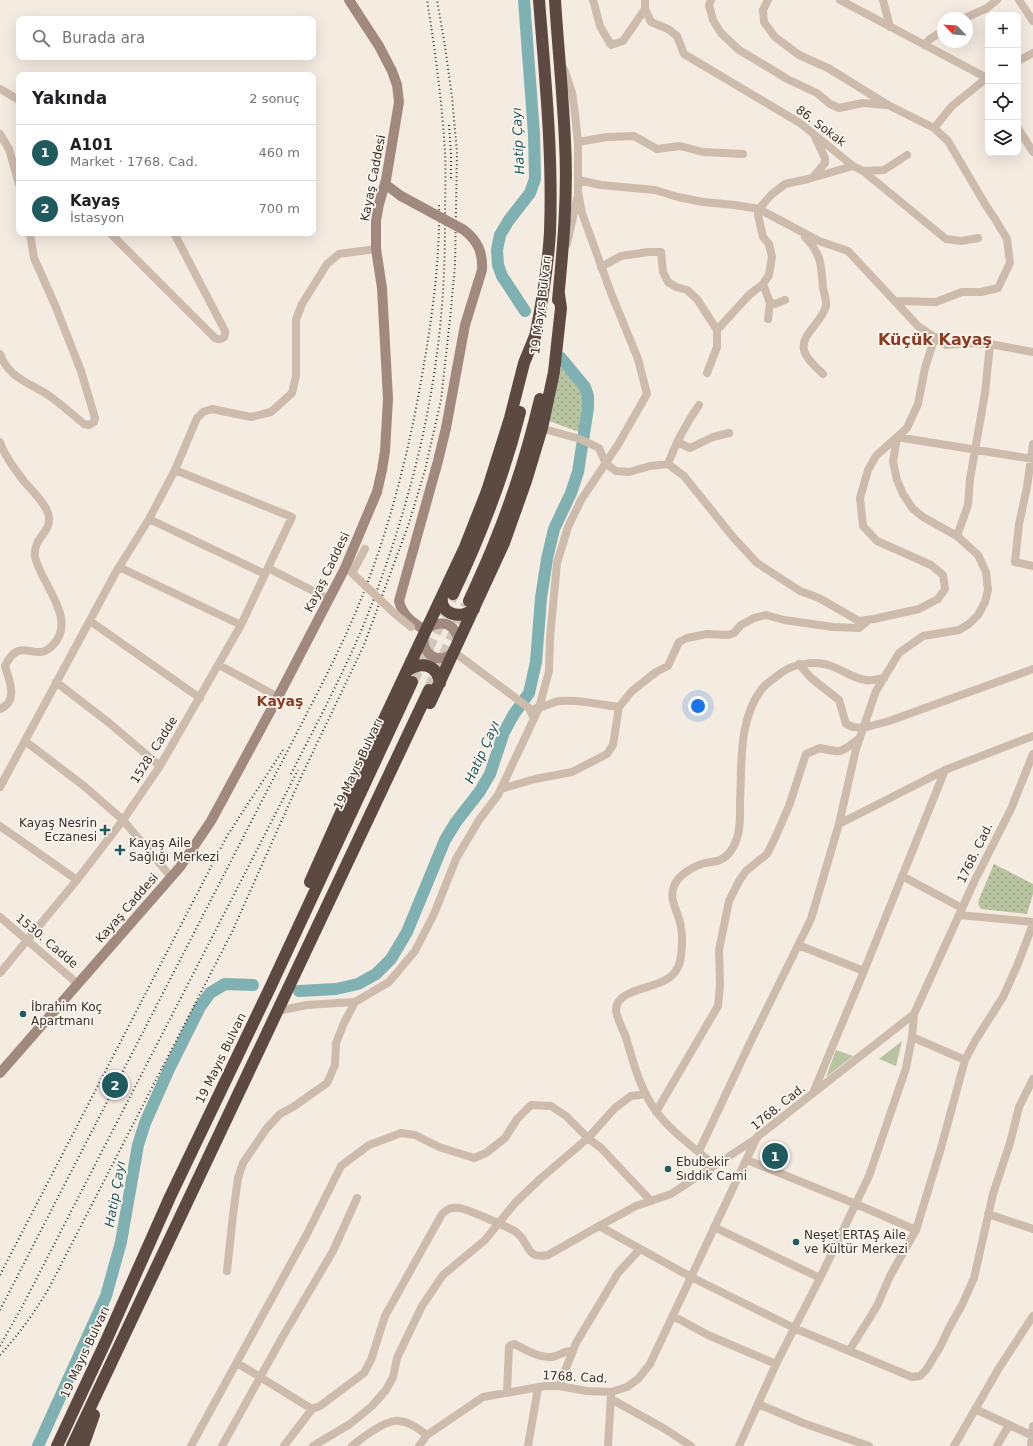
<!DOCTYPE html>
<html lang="tr">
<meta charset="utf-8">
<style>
:root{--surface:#fff;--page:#f2f2f2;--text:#202124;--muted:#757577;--line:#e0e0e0;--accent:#1f5a5e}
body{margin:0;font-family:"DejaVu Sans",sans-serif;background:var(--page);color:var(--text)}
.controls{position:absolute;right:12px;top:12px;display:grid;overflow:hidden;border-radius:8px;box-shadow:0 4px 16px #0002}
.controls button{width:36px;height:36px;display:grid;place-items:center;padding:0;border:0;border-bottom:1px solid var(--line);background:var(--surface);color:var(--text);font:20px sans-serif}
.compass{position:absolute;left:937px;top:12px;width:36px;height:36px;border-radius:50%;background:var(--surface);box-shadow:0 4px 16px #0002;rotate:295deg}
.you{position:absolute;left:698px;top:706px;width:14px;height:14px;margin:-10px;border:3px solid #fff;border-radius:50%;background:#1a73e8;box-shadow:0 0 0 6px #1a73e833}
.badge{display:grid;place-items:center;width:26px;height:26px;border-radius:50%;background:var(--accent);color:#fff;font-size:13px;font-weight:700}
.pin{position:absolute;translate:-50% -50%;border:2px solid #fff;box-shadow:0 1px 4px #0006}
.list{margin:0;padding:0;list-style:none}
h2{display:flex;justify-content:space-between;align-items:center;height:52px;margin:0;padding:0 16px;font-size:17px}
h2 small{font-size:13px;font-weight:400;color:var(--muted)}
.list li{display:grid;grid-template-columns:26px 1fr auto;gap:12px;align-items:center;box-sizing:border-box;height:56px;padding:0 16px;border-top:1px solid var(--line)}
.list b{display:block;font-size:15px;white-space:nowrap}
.list p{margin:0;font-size:13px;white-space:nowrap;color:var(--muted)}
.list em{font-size:13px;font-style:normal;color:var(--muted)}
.icon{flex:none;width:22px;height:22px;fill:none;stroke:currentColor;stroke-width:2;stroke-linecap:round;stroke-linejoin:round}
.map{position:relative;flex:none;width:1033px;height:1446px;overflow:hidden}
.search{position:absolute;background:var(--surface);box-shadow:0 4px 16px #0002;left:16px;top:16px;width:300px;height:44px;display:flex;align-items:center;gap:10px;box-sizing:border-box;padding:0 14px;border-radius:8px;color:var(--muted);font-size:15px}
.panel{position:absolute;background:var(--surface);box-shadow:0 4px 16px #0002;left:16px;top:72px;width:300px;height:164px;border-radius:8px}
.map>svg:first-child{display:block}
.green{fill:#b8c4a0}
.park{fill:url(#park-dots)}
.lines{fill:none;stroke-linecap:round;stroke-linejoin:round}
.river{stroke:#7fb0b2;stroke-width:12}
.highway-tunnel{stroke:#cfc6bd;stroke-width:12;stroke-dasharray:12 6;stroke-linecap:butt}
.street{stroke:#cdbbac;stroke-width:8}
.secondary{stroke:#a18a7d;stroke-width:10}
.highway{stroke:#5c4a42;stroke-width:12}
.rail{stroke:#3b302b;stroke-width:2;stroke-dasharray:1 3;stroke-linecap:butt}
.street-bridge{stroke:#cdbbac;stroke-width:8}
.secondary-bridge{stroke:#a18a7d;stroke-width:10}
.poi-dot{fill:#1f5a5e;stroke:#fbf5ee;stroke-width:1.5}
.labels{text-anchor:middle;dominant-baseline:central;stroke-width:3.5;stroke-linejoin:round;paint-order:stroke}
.street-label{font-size:12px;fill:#3b302b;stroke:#fbf5ee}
.poi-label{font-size:12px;fill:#3b302b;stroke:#fbf5ee;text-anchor:start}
.water-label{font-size:13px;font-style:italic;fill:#1f5a5e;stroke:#fbf5ee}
.quarter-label{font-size:14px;font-weight:bold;fill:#8c3b22;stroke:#fbf5ee}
.district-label{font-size:16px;font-weight:bold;fill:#8c3b22;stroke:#fbf5ee}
</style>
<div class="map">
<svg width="1033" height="1446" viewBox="0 0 1033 1446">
<defs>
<pattern id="park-dots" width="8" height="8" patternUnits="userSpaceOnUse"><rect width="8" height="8" fill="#b8c4a0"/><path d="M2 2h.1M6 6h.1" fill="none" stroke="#97a083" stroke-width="1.8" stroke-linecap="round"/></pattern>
</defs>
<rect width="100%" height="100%" fill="#f4ebe1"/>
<path class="green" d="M902 1041 896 1066 879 1059Z
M836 1050 853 1056 826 1077Z"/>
<path class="park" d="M561 368 582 390 586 406 582 433 549 421Z
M994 864 1033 884V894L1027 914 981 909 978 904 979 899Z"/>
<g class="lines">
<path class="river" d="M524 0 534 134 535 179 530 193 509 220 500 235 497 250 498 265 502 276 525 311
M299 991 336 989 358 984 376 974 391 959 407 932 445 840 456 822 480 791 490 774 504 732 514 714 529 693 536 662 541 598 547 559 554 529 571 493 578 472 588 408V396L585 387 561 358
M38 1446 106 1296 121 1242 138 1145 145 1123 169 1069 200 1007 210 993 225 984 253 985"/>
<path class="highway-tunnel" d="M412 682 453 594
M429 690 467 605"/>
<path class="street" d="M593 0 600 26 611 45 623 41 645 9
M645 0V9L651 22 668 29 677 36 684 54 800 123 853 166 863 171 946 239 961 241 978 238
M711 0 709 5 713 20 721 33 739 50 771 69 787 79 817 93 830 104 839 108 863 103 887 105
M768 0 763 10 764 22 775 37 799 55 828 68 888 105 934 128 948 141 985 204 995 219 1007 239 1010 263 998 288 981 292H962L936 302 896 301
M840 0 987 78 988 80
M883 0 890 27
M1019 0 1033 21
M965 18 987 8 997 0
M924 45 930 39 943 31
M1018 61 1033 53
M0 89 19 100
M934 128 952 106 988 77
M1018 128 1033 152
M0 134 9 149 19 184
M578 142 607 137 634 136 657 149 680 146 703 152 743 154
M863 171 884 170 907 155
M814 176 825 163V158L815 137
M578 180 601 185 655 190 678 197 703 202 735 205 759 209 819 241 848 251 918 326 946 345 972 343 990 344 1033 352
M110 233 215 338C221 341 226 338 225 331L174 233
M805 237C822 255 821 264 823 288 824 293 827 301 826 306 823 321 800 335 804 350 806 359 817 368 823 374
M567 244 577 199
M601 267 621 256 648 252H661L663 272 668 282 676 287 687 290 697 299 717 330V347L707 373
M763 284 770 303 768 319
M770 303 775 304 785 300
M717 330 749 295 763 284 769 275 772 257 769 244 763 237 758 215 759 209 771 195 785 184 808 179 853 166
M0 354C9 379 31 383 51 397 62 405 73 415 84 424L89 425 94 422 95 418 81 371 55 305 34 258 30 233
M537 427 580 439 599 448 606 464 616 471 629 472 650 466 668 464 684 476 733 537 757 563 800 591 819 598 859 621 874 619 919 609 938 599 945 589 943 575 931 565 877 541 863 526 860 498 868 470 876 456 907 428 918 404 925 368 935 337
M0 442C5 456 14 468 23 480 30 489 49 506 49 518 50 534 33 537 35 557 41 584 78 619 53 645 35 665 21 633 5 666 9 680 19 701 0 709
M677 442 690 448 713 437 729 433
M1033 444 1027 487 1019 524 1015 562 1033 566
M668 464C676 442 686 424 699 405
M149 519 265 574
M957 536 968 505 970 479 985 393 990 344
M119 567 241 625
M268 568 329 599
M90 621 200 698
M454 652 529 708 534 719
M799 664 810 677 839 700 846 724 853 727 863 728 889 721 1033 669
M219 665 278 697
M56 682 108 722 160 766
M536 708C544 708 551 702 560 701 580 699 599 705 619 707
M25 741 84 786 123 820 171 877
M0 787 116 572 149 519 175 470 197 418 203 412 212 409 251 417 271 412 292 393 296 376V320L302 304 327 264 339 254 376 249
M501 789 535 779 572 772 607 754 613 745 619 707 632 691 656 672 668 666 679 642 687 638 707 634 728 635 734 633 741 625 754 618 766 615 784 620 833 627 859 628 869 620
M839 824 856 749 876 691 899 653 923 636 959 630 969 624 978 615 985 602 988 590 986 572 978 555 957 536 923 517 913 509 903 494 897 480 893 462 897 437 1033 459
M0 826 77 880
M902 876 962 908
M959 915 1033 922
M0 917 78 984
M798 945 864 971
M0 973 77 880 123 820 160 766 241 625 292 517 175 470
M277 1011 307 1005 355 1002 389 982 415 951 434 914 456 859 479 820 498 795 539 708 549 671 550 638 557 563 568 527 581 500 619 443 647 394 638 359 611 293 582 213 578 192V142L575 114 572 92 564 69
M912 1037 965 1060
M813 1093 864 971 945 770
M656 1112 718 1006 720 985 719 950 729 901 739 881 746 871 767 854 775 838 789 806 806 754 820 748C844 754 840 752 860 738
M699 1151 749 1045 811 919 839 824 945 770 1033 736
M747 1160 856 1204 916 1230
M714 1165C697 1150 669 1130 656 1111 641 1091 634 1065 627 1041 625 1032 616 1018 616 1010 617 984 668 992 678 967 682 959 683 937 681 928 680 914 668 901 674 886 679 874 694 866 705 863 710 862 715 862 720 860 729 856 734 847 737 838 741 827 740 814 740 802 742 765 738 721 761 690 766 683 775 678 781 673 796 662 819 660 836 668 846 672 855 679 866 680 871 681 878 679 884 678
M988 1214 1033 1229
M599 1226 691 1277 794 1328 912 1377 920 1376 926 1370 940 1347 950 1326 962 1305 974 1278 993 1194 1010 1143 1019 1107 1033 1079
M714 1227 820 1278
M227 1271 233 1215 238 1178 243 1163 267 1128 280 1114 293 1107 327 1083 335 1065 336 1043 344 1023 355 1002
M673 1316 708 1335 776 1364
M849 1351 877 1306 890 1276 916 1230 941 1148 965 1060 975 1041 1003 997 1017 966 1033 924
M237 1363 312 1409
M559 1386 576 1343 618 1273 640 1249
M507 1393 509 1347 511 1345 514 1344C525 1349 538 1358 551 1357 559 1356 565 1350 572 1351
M611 1399 665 1429 691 1446
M758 1404 803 1423 869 1446
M975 1409 1033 1436
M191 1446 307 1234 341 1166 369 1145 401 1133 415 1135 439 1147 474 1158 486 1153 505 1138 517 1119 531 1105 551 1106 566 1116 588 1138 601 1148 651 1201
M222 1446 283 1336 333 1251 357 1198
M284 1446 312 1409 320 1406 364 1373 371 1360 385 1316 442 1214C447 1209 451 1207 459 1208 465 1208 510 1228 516 1232 530 1242 525 1260 548 1255L599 1226 636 1206 671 1194 757 1138
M313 1446 350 1424 372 1406 386 1390 393 1377 397 1358 422 1306 443 1275 485 1240 515 1203 540 1179 588 1138 615 1108 631 1096 646 1094
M352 1446C362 1438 386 1419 399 1421 410 1422 418 1429 427 1435
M419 1446 427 1435 483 1397 545 1386H559L587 1391 611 1392 627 1387 638 1379 650 1364 757 1137 914 1014 974 882 1011 809 1033 754
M528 1446 538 1388
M608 1446 611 1395
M739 1446 776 1364 820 1278 869 1176 906 1068 912 1037 914 1014
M954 1446 999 1368 1033 1316
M997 1446 1009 1425
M1031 1446 1033 1426"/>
<path class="secondary" d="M385 184 401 196
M427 628C443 619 455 623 459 642
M426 631C413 622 403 617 399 601L438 461 446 428
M423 637C423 656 439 665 454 652
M0 1073 180 867 211 821 278 697 345 568 377 492 382 470 385 451 388 399 382 288 376 249V221L379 204 386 180 399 102 397 85 392 71 379 46 349 0"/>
<path class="highway" d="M555 0C558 47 563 95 565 142 568 195 563 248 558 300
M535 337C542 303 548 267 550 232 553 154 545 77 539 0
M453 594C481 535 504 476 520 412
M442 596C439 615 462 620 474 609
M469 601C478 581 488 560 496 539 514 494 529 446 540 399
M408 670C423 661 437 665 440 683
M430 703 504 543 526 481 542 428 554 372 561 308 559 294
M310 882 355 781 465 547 487 491 510 418 524 363 537 331
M57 1446 106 1341 170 1197 269 990 412 682
M72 1446 429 690
M83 1446 94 1415"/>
<path class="rail" d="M449 125 451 153V181
M291 774C318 721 346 669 368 614 405 519 432 419 441 317 444 285 445 253 445 221 445 198 446 175 445 152 442 101 435 50 427 0
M0 1275 227 836 283 750
M0 1310 285 756C310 707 336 659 357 609 390 530 410 448 424 364 433 311 440 258 439 204
M0 1346 23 1305 298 770
M0 1355C19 1334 35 1312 49 1288L232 932 302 775 364 645 409 523 425 470 441 400 450 319 455 266 457 153 452 97 445 46 437 0"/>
<path class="street-bridge" d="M365 549 352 573 394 613 411 627"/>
<path class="secondary-bridge" d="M401 196 464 230C478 241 483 253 482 270L465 325 446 428"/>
</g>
<g class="poi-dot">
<path d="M103 824h4v4h4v4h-4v4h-4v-4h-4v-4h4z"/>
<path d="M118 844h4v4h4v4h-4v4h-4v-4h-4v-4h4z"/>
<circle cx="23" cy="1014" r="4"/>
<circle cx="668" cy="1169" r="4"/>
<circle cx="796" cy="1242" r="4"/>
</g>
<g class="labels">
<g class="street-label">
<text transform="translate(821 126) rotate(37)">86. Sokak</text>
<text transform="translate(373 178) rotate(-79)">Kayaş Caddesi</text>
<text transform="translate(541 305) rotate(-83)">19 Mayıs Bulvarı</text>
<text transform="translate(327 572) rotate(-64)">Kayaş Caddesi</text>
<text transform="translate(154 750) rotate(-58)">1528. Cadde</text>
<text transform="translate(358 764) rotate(-65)">19 Mayıs Bulvarı</text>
<text transform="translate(975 853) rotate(-64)">1768. Cad.</text>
<text transform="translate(127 908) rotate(-49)">Kayaş Caddesi</text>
<text transform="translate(47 941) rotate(40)">1530. Cadde</text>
<text transform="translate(221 1058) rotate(-64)">19 Mayıs Bulvarı</text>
<text transform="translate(778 1107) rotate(-39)">1768. Cad.</text>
<text transform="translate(85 1352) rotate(-65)">19 Mayıs Bulvarı</text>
<text transform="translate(575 1377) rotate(3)">1768. Cad.</text>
</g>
<g class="poi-label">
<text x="97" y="823" text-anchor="end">Kayaş Nesrin<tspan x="97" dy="14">Eczanesi</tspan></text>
<text x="129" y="843">Kayaş Aile<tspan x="129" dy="14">Sağlığı Merkezi</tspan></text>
<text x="31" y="1007">İbrahim Koç<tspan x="31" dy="14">Apartmanı</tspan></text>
<text x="676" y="1162">Ebubekir<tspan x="676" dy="14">Sıddık Cami</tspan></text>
<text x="804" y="1235">Neşet ERTAŞ Aile<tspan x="804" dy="14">ve Kültür Merkezi</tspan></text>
</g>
<g class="water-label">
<text transform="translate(518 141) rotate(-93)">Hatip Çayı</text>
<text transform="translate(482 752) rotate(-66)">Hatip Çayı</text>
<text transform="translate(115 1194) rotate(-80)">Hatip Çayı</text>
</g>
<g class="quarter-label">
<text x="280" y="701">Kayaş</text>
</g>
<g class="district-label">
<text x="935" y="339">Küçük Kayaş</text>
</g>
</g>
</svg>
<div class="controls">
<button>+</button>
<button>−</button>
<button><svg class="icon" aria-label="locate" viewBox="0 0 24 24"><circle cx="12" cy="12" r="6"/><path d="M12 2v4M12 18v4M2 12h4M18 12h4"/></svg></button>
<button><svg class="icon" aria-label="layers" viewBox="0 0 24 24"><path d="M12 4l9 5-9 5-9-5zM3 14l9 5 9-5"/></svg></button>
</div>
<svg class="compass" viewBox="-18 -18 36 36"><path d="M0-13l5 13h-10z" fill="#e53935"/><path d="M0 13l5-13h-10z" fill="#757577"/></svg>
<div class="you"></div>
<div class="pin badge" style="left:775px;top:1156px">1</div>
<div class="pin badge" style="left:115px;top:1085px">2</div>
<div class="search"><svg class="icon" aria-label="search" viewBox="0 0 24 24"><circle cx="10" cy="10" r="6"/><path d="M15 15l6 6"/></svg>Burada ara</div>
<section class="panel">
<h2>Yakında<small>2 sonuç</small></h2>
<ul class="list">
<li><span class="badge">1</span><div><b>A101</b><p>Market · 1768. Cad.</p></div><em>460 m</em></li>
<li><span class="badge">2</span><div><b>Kayaş</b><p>İstasyon</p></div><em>700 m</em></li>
</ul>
</section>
</div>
